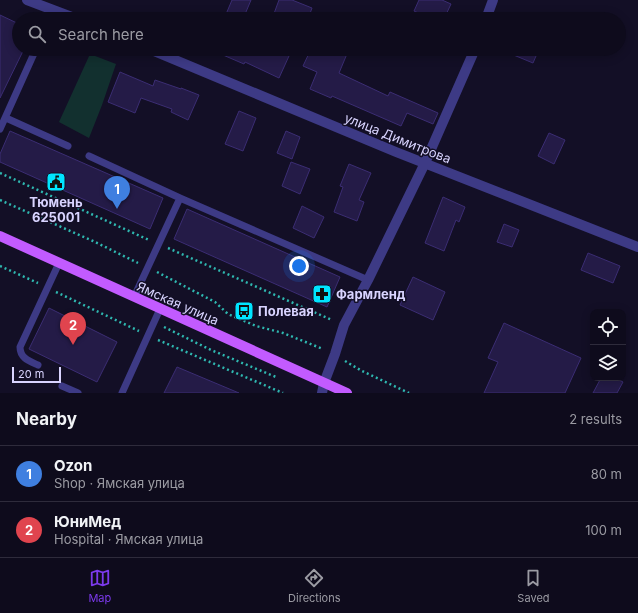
<!DOCTYPE html>
<meta charset="utf-8">
<style>
:root{--surface:#0e0b1c;--page:#171425;--text:#f1f3f6;--muted:#9b9ba3;--line:#2e2b3b;--accent:#7c3aed}
body{margin:0;font-family:Inter,sans-serif;background:var(--page);color:var(--text)}
.controls{position:absolute;right:12px;bottom:12px;display:grid;overflow:hidden;border-radius:8px;box-shadow:0 2px 10px #0003}
.controls button{width:36px;height:36px;display:grid;place-items:center;padding:0;border:0;border-bottom:1px solid var(--line);background:var(--surface);color:var(--text);font:20px sans-serif}
.scale{position:absolute;left:12px;bottom:10px;width:49px;box-sizing:border-box;padding-left:4px;border:2px solid #d9d4ff;border-top:0;font-size:11px;line-height:14px;white-space:nowrap;color:#d9d4ff;-webkit-text-stroke:3px #130f26;paint-order:stroke}
.you{position:absolute;left:299px;top:266px;width:14px;height:14px;margin:-10px;border:3px solid #fff;border-radius:50%;background:#1a73e8;box-shadow:0 0 0 6px #1a73e833}
.badge{display:grid;place-items:center;width:26px;height:26px;border-radius:50%;background:var(--accent);color:#fff;font-size:13px;font-weight:700}
.pin{position:absolute;translate:-50% -33px;filter:drop-shadow(0 1px 2px #0008)}
.pin::after{content:'';position:absolute;top:21px;width:14px;height:12px;background:inherit;clip-path:polygon(0 0,100% 0,50% 100%)}
.list{margin:0;padding:0;list-style:none}
h2{display:flex;justify-content:space-between;align-items:center;height:52px;margin:0;padding:0 16px;font-size:17px}
h2 small{font-size:13px;font-weight:400;color:var(--muted)}
.list li{display:grid;grid-template-columns:26px 1fr auto;gap:12px;align-items:center;box-sizing:border-box;height:56px;padding:0 16px;border-top:1px solid var(--line)}
.list b{display:block;font-size:15px;white-space:nowrap}
.list p{margin:0;font-size:13px;white-space:nowrap;color:var(--muted)}
.list em{font-size:13px;font-style:normal;color:var(--muted)}
.icon{flex:none;width:22px;height:22px;fill:none;stroke:currentColor;stroke-width:2;stroke-linecap:round;stroke-linejoin:round}
.map{position:relative;flex:none;width:638px;height:393px;overflow:hidden}
.search{position:absolute;background:var(--surface);box-shadow:0 2px 10px #0003;left:12px;right:12px;top:12px;height:44px;display:flex;align-items:center;gap:10px;box-sizing:border-box;padding:0 14px;border-radius:22px;color:var(--muted);font-size:15px}
.sheet{height:164px;background:var(--surface)}
nav{display:flex;justify-content:space-around;align-items:center;box-sizing:border-box;height:56px;border-top:1px solid var(--line);background:var(--surface);font-size:11px;color:var(--muted)}
nav a{display:grid;justify-items:center;gap:2px}
nav .on{color:var(--accent)}
.map>svg:first-child{display:block}
.green{fill:#12302f}
.building{fill:#241b47;stroke:#3b2d73}
.lines{fill:none;stroke-linecap:round;stroke-linejoin:round}
.path{stroke:#2fb8b0;stroke-width:2.5;stroke-dasharray:2 3;stroke-linecap:butt}
.lane{stroke:#3d3a85;stroke-width:7}
.street{stroke:#3d3a85;stroke-width:10}
.primary{stroke:#c25bff;stroke-width:10}
.labels{text-anchor:middle;dominant-baseline:central;stroke-width:3;stroke-linejoin:round;paint-order:stroke}
.street-label{font-size:13px;fill:#d9d4ff;stroke:#130f26}
.poi-label{font-size:13px;font-weight:bold;fill:#d9d4ff;stroke:#130f26;text-anchor:start}
</style>
<div class="map">
<svg width="638" height="393" viewBox="0 0 638 393">
<rect width="100%" height="100%" fill="#130f26"/>
<path class="green" d="M90 54 116 64 102 105 89 138 59 122Z"/>
<path class="building" d="M232 0H251L243 19H224Z
M279 0H292L312 8 308 19H272Z
M419 0H442L451 4 444 19H431L414 11Z
M0 15 19 24V49H24L0 98Z
M209 49H274L289 56 279 78 245 62 244 64Z
M311 49H349L339 73 388 96 390 92 438 113 433 124 407 113 401 126 332 96 331 98 310 89 317 72 303 66Z
M499 49H539L533 63Z
M120 72 153 86 155 80 181 89V88L199 95 188 120 171 112 172 109 141 98 135 113 108 102Z
M239 111 256 118 243 151 225 144Z
M10 131 163 198 150 229 0 162V154Z
M286 131 300 137 292 159 277 153Z
M549 133 565 140 554 164 538 156Z
M291 162 310 169 300 194 282 186Z
M349 164 371 173 359 200 364 202 357 221 334 212 343 187 340 186Z
M443 197 465 207 459 222 456 220 444 251 425 243Z
M302 206 324 217 314 238 293 228Z
M187 209 340 277 327 307 174 239Z
M504 224 519 230 512 247 497 242Z
M588 253 620 266 613 283 581 270Z
M413 277 445 292 433 320 400 305Z
M49 308 117 342 97 382 29 349Z
M504 323 581 358 565 393H484L498 362 488 358Z
M177 367 239 393H164Z
M601 378H615L623 382 617 393H593Z"/>
<g class="lines">
<path class="path" d="M0 173 149 240
M0 200 93 241 138 263
M168 248 332 320
M0 266 38 283
M157 272 215 302 228 314 256 326 283 333 323 349
M56 292 139 331
M164 327 211 350 276 377
M158 340 283 393
M345 361 362 371 409 393"/>
<path class="lane" d="M49 19 53 9
M6 118 68 146
M0 129 36 49
M89 156 180 198 134 297
M180 198 368 280
M38 365C29 361 20 358 20 347L59 263
M62 386 78 393
M122 393 160 309"/>
<path class="street" d="M27 0 77 19
M486 19 493 0
M149 49 396 152 638 247
M322 393 324 383 335 354 344 325 368 280 425 163 475 49"/>
<path class="primary" d="M0 236 347 393"/>
</g>
<defs>
<symbol id="civic-square" viewBox="-11 -11 22 22"><rect x="-9" y="-9" width="18" height="18" rx="4" fill="#00e5ff" stroke="#130f26"/><path d="M-.6-6.5H3V-4.5H.6V-3L4-1V1h2V6H-6V1h2V-1L-.6-3ZM-1.2 2.5V6h2.4V2.5Z" fill="#111"/></symbol>
<symbol id="pharmacy-square" viewBox="-11 -11 22 22"><rect x="-9" y="-9" width="18" height="18" rx="4" fill="#00e5ff" stroke="#130f26"/><path d="M-2-6h4v4h4v4h-4v4h-4v-4h-4v-4h4Z" fill="#111"/></symbol>
<symbol id="bus-square" viewBox="-11 -11 22 22"><rect x="-9" y="-9" width="18" height="18" rx="4" fill="#00e5ff" stroke="#130f26"/><path d="M-5-6H5V4H4V6H2V4H-2V6H-4V4H-5ZM-3.5-4V0h7V-4ZM-3.5 1.2v1.5H-2V1.2ZM2 1.2v1.5H3.5V1.2Z" fill="#111"/></symbol>
</defs>
<g fill-rule="evenodd">
<use href="#civic-square" x="45" y="171" width="22" height="22"/>
<use href="#pharmacy-square" x="311" y="283" width="22" height="22"/>
<use href="#bus-square" x="233" y="300" width="22" height="22"/>
</g>
<g class="labels">
<g class="street-label">
<text transform="translate(398 138) rotate(22)">улица Димитрова</text>
<text transform="translate(178 303) rotate(24)">Ямская улица</text>
</g>
<g class="poi-label">
<text x="56" y="202" text-anchor="middle">Тюмень<tspan x="56" dy="15">625001</tspan></text>
<text x="336" y="294">Фармленд</text>
<text x="258" y="311">Полевая</text>
</g>
</g>
</svg>
<div class="controls">
<button><svg class="icon" aria-label="locate" viewBox="0 0 24 24"><circle cx="12" cy="12" r="6"/><path d="M12 2v4M12 18v4M2 12h4M18 12h4"/></svg></button>
<button><svg class="icon" aria-label="layers" viewBox="0 0 24 24"><path d="M12 4l9 5-9 5-9-5zM3 14l9 5 9-5"/></svg></button>
</div>
<div class="scale">20 m</div>
<div class="you"></div>
<div class="pin badge" style="left:117px;top:209px;background:#3f7fe0">1</div>
<div class="pin badge" style="left:73px;top:345px;background:#e0444e">2</div>
<div class="search"><svg class="icon" aria-label="search" viewBox="0 0 24 24"><circle cx="10" cy="10" r="6"/><path d="M15 15l6 6"/></svg>Search here</div>
</div>
<section class="sheet">
<h2>Nearby<small>2 results</small></h2>
<ul class="list">
<li><span class="badge" style="background:#3f7fe0">1</span><div><b>Ozon</b><p>Shop · Ямская улица</p></div><em>80 m</em></li>
<li><span class="badge" style="background:#e0444e">2</span><div><b>ЮниМед</b><p>Hospital · Ямская улица</p></div><em>100 m</em></li>
</ul>
</section>
<nav>
<a class="on"><svg class="icon" aria-label="map" viewBox="0 0 24 24"><path d="M3 6l6-2 6 2 6-2v14l-6 2-6-2-6 2zM9 4v14M15 6v14"/></svg>Map</a>
<a><svg class="icon" aria-label="directions" viewBox="0 0 24 24"><path d="M12 3l9 9-9 9-9-9zM9 14v-3h6M13 9l2 2-2 2"/></svg>Directions</a>
<a><svg class="icon" aria-label="saved" viewBox="0 0 24 24"><path d="M7 4h10v16l-5-4-5 4z"/></svg>Saved</a>
</nav>
